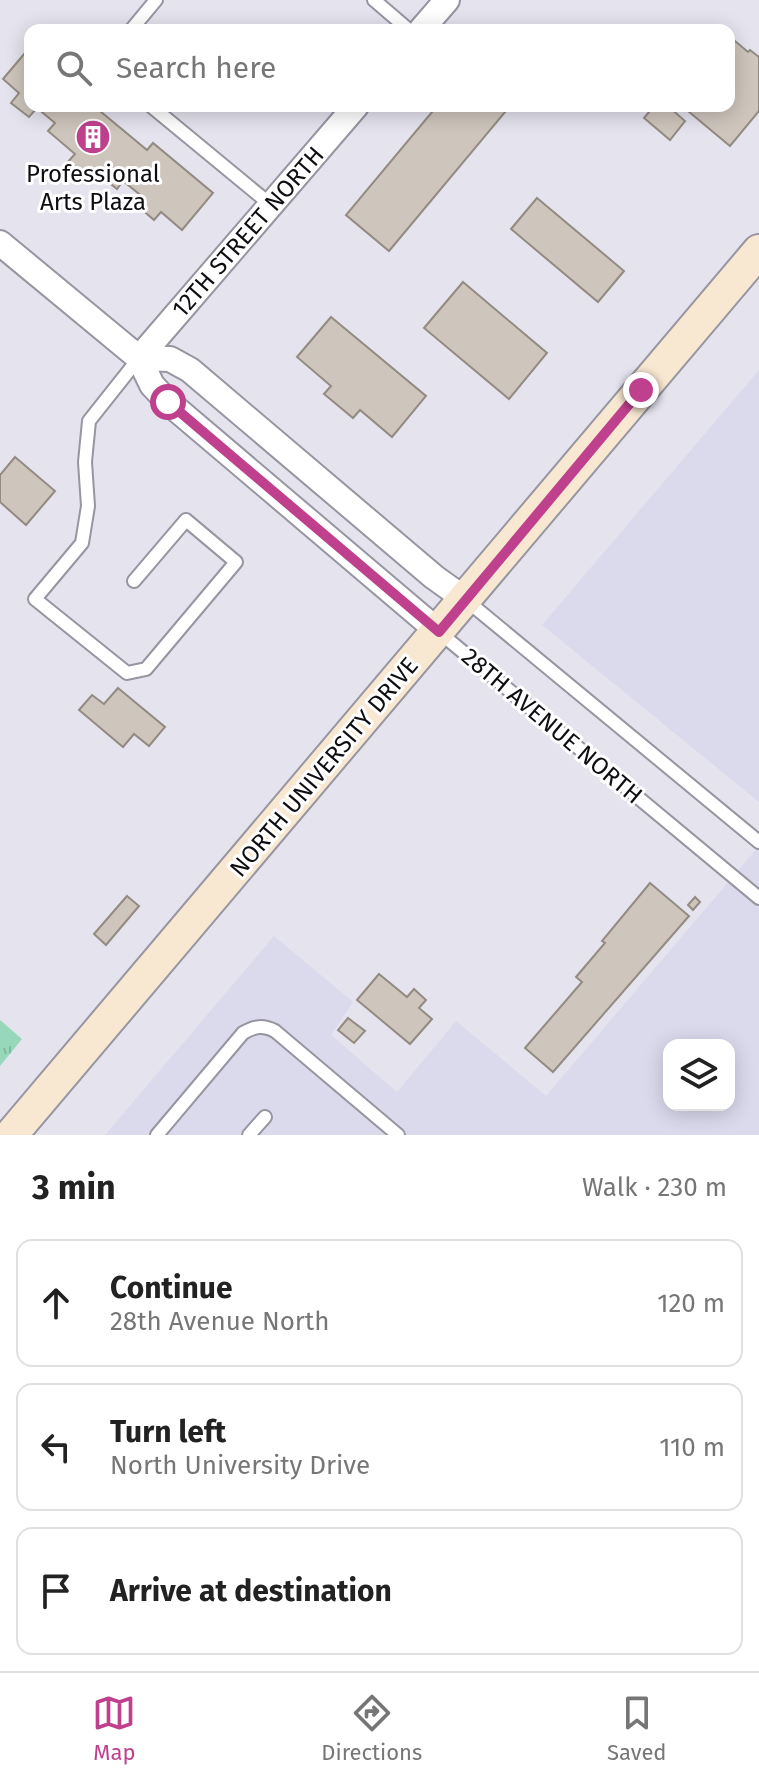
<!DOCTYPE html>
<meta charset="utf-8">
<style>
:root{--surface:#fff;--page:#f6f6f6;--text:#222;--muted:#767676;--line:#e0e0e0;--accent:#bf418d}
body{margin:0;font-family:"Fira Sans",sans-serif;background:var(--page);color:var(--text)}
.controls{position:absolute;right:24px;bottom:24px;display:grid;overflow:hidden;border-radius:16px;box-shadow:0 4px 20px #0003}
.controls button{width:72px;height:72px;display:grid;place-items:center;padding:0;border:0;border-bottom:2px solid var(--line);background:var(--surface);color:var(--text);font:40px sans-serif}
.stop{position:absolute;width:24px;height:24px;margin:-18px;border:6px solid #bf418d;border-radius:50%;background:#fff}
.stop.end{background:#bf418d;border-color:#fff;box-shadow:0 2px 8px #0008}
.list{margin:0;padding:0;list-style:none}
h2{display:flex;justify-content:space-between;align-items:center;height:104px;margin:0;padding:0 32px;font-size:34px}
h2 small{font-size:26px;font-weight:400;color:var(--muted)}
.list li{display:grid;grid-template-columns:52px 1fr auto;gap:24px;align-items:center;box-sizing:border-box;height:128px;margin:0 16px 16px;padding:0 16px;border:2px solid var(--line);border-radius:16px}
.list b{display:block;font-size:30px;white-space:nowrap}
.list p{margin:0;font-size:26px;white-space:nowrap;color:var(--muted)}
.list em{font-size:26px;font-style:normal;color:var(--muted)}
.icon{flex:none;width:44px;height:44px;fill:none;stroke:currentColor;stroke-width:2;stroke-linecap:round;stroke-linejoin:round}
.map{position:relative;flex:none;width:759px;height:1135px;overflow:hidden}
.search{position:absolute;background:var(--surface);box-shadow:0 4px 20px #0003;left:24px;right:24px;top:24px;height:88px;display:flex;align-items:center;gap:20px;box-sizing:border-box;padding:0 28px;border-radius:16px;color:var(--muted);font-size:30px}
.sheet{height:536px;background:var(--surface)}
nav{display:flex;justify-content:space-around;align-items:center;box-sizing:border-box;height:112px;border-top:2px solid var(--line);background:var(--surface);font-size:22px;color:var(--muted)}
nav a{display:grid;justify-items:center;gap:4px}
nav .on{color:var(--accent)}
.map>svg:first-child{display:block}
.built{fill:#dbdaed;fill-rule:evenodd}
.park{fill:url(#park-tufts)}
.building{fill:#cec5bc;stroke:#938b82;stroke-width:2}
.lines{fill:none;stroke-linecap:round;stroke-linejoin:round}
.service-casing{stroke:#9695a0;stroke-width:16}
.minor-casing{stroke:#9695a0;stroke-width:28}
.secondary-casing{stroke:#9695a0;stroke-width:36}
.service{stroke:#fff;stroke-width:12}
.minor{stroke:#fff;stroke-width:24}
.secondary{stroke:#f8e8d2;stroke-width:32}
.route{stroke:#bf418d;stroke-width:10}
.labels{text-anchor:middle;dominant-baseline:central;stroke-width:6;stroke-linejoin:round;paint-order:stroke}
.poi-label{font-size:24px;fill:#0e0d11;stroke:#fff}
.street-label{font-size:24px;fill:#0e0d11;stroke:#fff}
</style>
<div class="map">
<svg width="759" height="1135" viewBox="0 0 759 1135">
<defs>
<pattern id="park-tufts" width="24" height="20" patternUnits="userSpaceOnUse" patternTransform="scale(2)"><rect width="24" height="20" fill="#97d8ba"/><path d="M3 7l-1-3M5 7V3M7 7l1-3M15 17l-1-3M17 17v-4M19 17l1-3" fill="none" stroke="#81b89f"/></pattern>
</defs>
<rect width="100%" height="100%" fill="#e4e3ee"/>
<path class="built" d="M759 370V802L542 625Z
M759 846V1135H105L274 936 353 1002 331 1035 397 1092 456 1021 546 1096ZM669 1045H729V1105H669Z"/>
<path class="park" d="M0 1020 22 1039 0 1066Z"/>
<path class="building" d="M729 36 748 52 750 50 759 57V111L730 146 682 106H729Z
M30 47V106H94L147 150 153 143 213 193 182 230 161 212 154 220 138 206 144 198 123 181 117 189 92 169 85 178 67 163 75 154 48 131 55 123 37 108 29 117 11 103 19 93 3 79Z
M437 106H500L506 111 389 251 346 215Z
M654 106H668L685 121 670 140 644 118Z
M537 198 624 271 598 302 511 229Z
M463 282 547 353 509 399 424 328Z
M331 317 426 396 392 437 360 410 353 418 324 394 331 386 297 357Z
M15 457 55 491 26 525 0 502V475Z
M118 688 165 727 149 746 134 734 123 747 79 710 92 695 104 704Z
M650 883 689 916 553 1072 525 1048 582 982 576 977 605 943 602 941Z
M127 896 139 906 106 945 94 934Z
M695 897 700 902 693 910 688 905Z
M379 974 407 997 414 989 426 1000 419 1008 432 1019 410 1044 357 1000Z
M348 1018 365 1031 354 1043 338 1030Z"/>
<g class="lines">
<defs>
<path id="service" d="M374 0 409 30
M131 30 156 0
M151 106 271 205
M134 581 186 520 236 562 146 669 127 673 35 599 82 543 88 506 85 462 89 421 139 358
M466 600 759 842
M439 632 759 898
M157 1135 243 1033C255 1026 263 1025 275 1031L398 1135
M249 1135 265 1117"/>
<path id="minor" d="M421 30 447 0
M0 243 139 358 152 385 168 402 439 632
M139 358 170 359 190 370 434 577 466 600
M139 358 356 106"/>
<path id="secondary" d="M11 1135 759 251"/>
</defs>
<use href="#service" class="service-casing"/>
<use href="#minor" class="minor-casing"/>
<use href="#secondary" class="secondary-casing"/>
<use href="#service" class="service"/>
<use href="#minor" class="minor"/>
<use href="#secondary" class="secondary"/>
</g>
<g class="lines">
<path class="route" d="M168 402 439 632 641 390"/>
</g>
<defs>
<symbol id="building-disc" viewBox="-11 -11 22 22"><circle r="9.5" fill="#bf418d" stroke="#fff"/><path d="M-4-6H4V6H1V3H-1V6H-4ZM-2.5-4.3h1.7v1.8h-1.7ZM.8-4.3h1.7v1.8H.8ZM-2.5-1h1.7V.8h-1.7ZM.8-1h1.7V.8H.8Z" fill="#fff"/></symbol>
</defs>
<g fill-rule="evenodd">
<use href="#building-disc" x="73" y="117" width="40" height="40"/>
</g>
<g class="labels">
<g class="poi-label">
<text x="93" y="174">Professional<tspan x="93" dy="28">Arts Plaza</tspan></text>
</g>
<g class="street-label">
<text transform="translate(248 232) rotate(-49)">12TH STREET NORTH</text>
<text transform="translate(552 726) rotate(40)">28TH AVENUE NORTH</text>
<text transform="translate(324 767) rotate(-50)">NORTH UNIVERSITY DRIVE</text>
</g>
</g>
</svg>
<div class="controls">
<button><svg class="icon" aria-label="layers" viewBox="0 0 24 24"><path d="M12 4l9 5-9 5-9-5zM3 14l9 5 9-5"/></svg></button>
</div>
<div class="stop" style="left:168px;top:402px"></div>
<div class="stop end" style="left:641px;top:390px"></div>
<div class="search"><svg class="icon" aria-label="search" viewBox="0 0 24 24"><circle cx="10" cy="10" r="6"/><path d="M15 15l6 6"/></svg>Search here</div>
</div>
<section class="sheet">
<h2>3 min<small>Walk · 230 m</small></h2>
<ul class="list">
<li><svg class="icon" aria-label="ahead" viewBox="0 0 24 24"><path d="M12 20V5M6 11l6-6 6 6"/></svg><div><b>Continue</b><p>28th Avenue North</p></div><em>120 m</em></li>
<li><svg class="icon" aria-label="left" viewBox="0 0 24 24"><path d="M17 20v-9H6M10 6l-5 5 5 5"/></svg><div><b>Turn left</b><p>North University Drive</p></div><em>110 m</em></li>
<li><svg class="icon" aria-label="arrive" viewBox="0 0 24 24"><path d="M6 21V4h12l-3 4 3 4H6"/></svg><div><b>Arrive at destination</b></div></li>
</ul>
</section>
<nav>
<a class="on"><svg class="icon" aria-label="map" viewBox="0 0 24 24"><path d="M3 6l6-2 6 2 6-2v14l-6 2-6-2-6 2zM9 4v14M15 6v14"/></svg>Map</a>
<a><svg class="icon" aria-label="directions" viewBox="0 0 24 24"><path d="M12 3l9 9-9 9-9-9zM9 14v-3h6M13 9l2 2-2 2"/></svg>Directions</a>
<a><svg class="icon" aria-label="saved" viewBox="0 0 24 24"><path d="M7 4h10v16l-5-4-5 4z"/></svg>Saved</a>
</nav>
